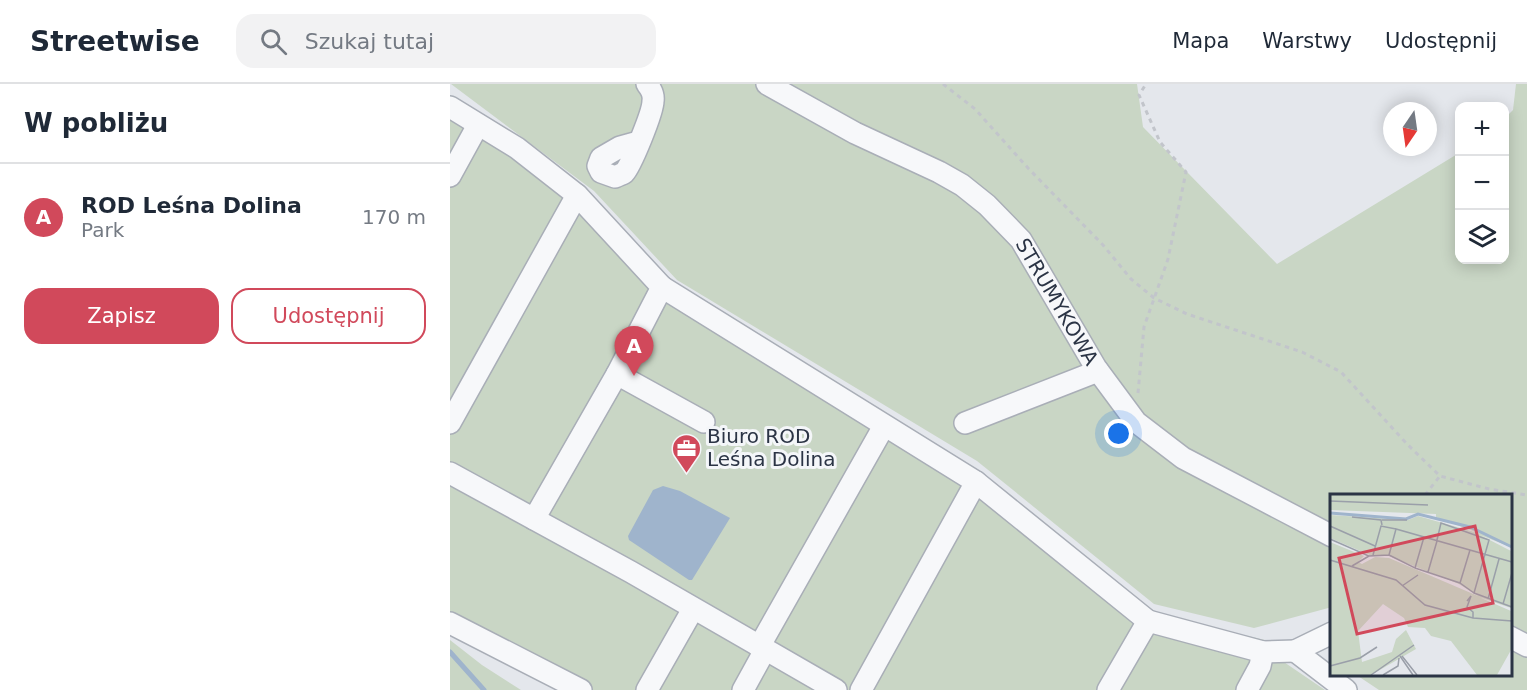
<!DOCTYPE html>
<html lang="pl">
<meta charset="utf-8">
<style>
:root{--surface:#fff;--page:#f2f2f3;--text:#1f2937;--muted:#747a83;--line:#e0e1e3;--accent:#d1495b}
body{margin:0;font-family:"DejaVu Sans",sans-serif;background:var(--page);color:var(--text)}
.controls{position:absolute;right:18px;top:18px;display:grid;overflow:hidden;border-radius:12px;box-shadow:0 3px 15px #0003}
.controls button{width:54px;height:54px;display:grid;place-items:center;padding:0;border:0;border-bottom:2px solid var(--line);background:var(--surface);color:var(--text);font:30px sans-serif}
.compass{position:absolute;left:933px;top:18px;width:54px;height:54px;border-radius:50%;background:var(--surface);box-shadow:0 3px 15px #0003;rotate:193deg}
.you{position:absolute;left:669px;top:350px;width:21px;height:21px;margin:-15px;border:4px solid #fff;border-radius:50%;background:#1a73e8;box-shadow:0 0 0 9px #1a73e833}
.badge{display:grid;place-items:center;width:39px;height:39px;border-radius:50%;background:var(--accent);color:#fff;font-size:20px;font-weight:700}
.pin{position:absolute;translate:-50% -50px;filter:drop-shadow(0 2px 3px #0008)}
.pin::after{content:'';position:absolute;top:32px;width:21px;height:18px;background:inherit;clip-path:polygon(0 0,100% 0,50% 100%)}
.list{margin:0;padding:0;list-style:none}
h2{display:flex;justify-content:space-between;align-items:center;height:78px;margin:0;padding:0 24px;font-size:26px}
h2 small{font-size:20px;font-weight:400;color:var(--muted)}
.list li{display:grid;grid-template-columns:39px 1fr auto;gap:18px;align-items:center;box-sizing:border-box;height:108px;padding:0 24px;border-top:2px solid var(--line)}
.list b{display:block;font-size:22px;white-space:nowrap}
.list p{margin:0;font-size:20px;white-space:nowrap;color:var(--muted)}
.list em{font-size:20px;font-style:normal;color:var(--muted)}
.actions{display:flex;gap:12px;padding:18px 24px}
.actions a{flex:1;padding:14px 0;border:2px solid var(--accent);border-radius:18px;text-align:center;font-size:21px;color:var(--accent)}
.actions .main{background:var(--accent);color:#fff}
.icon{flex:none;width:33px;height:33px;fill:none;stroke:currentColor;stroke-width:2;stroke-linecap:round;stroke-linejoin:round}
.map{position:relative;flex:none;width:1077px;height:606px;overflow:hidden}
header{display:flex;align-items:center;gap:36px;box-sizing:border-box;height:84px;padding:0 30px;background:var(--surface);border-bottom:2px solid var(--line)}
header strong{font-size:28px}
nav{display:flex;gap:33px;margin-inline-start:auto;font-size:21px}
.search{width:420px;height:54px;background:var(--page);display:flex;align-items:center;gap:15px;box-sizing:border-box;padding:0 21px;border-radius:18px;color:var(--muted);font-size:22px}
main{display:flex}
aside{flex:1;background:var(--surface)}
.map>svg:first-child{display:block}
.green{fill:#c9d6c5}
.water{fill:#9fb4cc}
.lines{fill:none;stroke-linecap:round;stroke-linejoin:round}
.stream{stroke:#9fb4cc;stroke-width:5}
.minor-casing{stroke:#a9aeb7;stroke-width:24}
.path{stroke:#c2c5cb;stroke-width:3;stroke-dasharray:4.5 4.5;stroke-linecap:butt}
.minor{stroke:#f7f8fa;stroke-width:21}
.labels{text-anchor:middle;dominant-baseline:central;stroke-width:6;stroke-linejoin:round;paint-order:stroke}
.street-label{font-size:20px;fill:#2b3445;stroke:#f4f6f9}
.poi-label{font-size:20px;fill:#2b3445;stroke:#f4f6f9;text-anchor:start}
.inset-river{fill:none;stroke:#9fb4cc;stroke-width:3}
.inset-road{fill:none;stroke:#9a9fa9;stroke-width:1.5}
.view{fill:#d1495b;fill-opacity:0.15;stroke:#d1495b;stroke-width:3}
.inset-edge{fill:none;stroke:#2b3445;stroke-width:3}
</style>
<header>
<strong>Streetwise</strong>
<div class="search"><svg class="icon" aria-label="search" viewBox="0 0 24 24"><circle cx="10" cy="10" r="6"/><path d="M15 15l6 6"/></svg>Szukaj tutaj</div>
<nav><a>Mapa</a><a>Warstwy</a><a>Udostępnij</a></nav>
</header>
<main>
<aside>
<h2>W pobliżu<small></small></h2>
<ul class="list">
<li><span class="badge">A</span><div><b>ROD Leśna Dolina</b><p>Park</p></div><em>170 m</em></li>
</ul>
<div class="actions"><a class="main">Zapisz</a><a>Udostępnij</a></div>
</aside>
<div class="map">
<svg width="1077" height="606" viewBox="0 0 1077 606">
<rect width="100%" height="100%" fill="#e4e7ec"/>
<path class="green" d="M1 0H687L693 43 827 180 1009 69 1010 176H1054L1055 34 1063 26 1066 0H1077V606H929L905 590H1060V411H882V523L804 544 704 520 527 377 227 196 144 107Z
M0 17 219 200 700 529 823 558 828 574 875 606H118L0 546Z
M0 556 32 581 71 606H0Z"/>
<path class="water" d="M213 402 230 407 280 434 242 496H239L179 456 178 452 203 406Z"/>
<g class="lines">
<path class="stream" d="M0 568 34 606"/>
<defs>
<g id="minor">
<path id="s1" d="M317 0 405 49 489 88 512 101 537 121 571 156 646 284 686 338 733 374 882 452"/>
<path d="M0 23 67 64 127 111 0 339"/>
<path d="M188 58 170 63 151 74 148 82 151 88 165 93C167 92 172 90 174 89 181 82 203 28 203 17 204 11 201 5 197 0"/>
<path d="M0 92 28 41"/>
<path d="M212 203 526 398"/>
<path d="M167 290 254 338"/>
<path d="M515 339 648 287"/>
<path d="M0 389 181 488 386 606"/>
<path d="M84 435 167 290 212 203 127 111"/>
<path d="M0 539 131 606"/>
<path d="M882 549 845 567 896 606"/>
<path d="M1060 553 1077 562"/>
<path d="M309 563 434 342"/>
<path d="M197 606 243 525"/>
<path d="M293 606 315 566"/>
<path d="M411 606 526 398 698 537"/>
<path d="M658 606 698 537 813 568 845 567"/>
<path d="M797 606 810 582 813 568"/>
</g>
</defs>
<use href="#minor" class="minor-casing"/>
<path class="path" d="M493 0 525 25 578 84 653 161 681 195 704 214 737 230 852 268 891 288 957 360 990 392 1039 405 1077 411
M688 309 694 243 718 175 736 88 710 58 689 11 696 0
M975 411 990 392"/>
<use href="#minor" class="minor"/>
</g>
<defs>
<symbol id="office-pin" viewBox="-11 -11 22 30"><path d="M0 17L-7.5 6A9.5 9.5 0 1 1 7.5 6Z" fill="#d1495b" stroke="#f4f6f9"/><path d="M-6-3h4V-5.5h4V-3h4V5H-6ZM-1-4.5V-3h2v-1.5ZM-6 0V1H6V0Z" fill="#fff"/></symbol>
</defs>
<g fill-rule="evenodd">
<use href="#office-pin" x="220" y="348" width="33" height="45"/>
</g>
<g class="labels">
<g class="street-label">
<text stroke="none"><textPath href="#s1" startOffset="372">STRUMYKOWA</textPath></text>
</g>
<g class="poi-label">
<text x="257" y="352">Biuro ROD<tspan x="257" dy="23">Leśna Dolina</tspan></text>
</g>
</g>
<g transform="translate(880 410)">
<rect width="182" height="182" fill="#e4e7ec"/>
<path d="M0 0H181V53L150 41 181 57V114L149 103 181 117V156L167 181H147L121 147 101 142 95 134 78 133 74 124 53 110 28 137 32 168 62 158 66 145 76 136 86 155 41 181H0V48L34 62 28 68 32 70 45 63 59 64 148 102 129 90 59 62H42L0 44V21L78 26 88 22 148 39 106 23V20L0 16Z" fill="#c9d6c5"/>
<path class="inset-river" d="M0 19 76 25 88 20 140 33 182 53"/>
<path class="inset-road" d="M0 7 98 11M22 23 51 26 52 31M52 26H77M0 32 45 52M0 45 39 62 22 72M107 46 111 29 159 46 144 99 182 113M140 56 130 89 144 99M43 61 51 32 66 35M59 61 85 74 94 43M39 62 59 61 66 35 182 68M0 66 66 86 95 111 143 124 182 127M85 74 130 89M98 78 107 47M72 92 88 81M158 105 169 65M137 107 141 102 137 113 143 118V124M173 110 182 79M70 162 83 181M72 162 87 181M0 172 30 164 47 153M41 181 84 151M53 181 68 172 69 164"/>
<path class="view" d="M145 32 163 109 27 140 9 64Z"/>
<rect width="182" height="182" class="inset-edge"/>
</g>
</svg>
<div class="controls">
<button>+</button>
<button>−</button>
<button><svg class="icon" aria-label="layers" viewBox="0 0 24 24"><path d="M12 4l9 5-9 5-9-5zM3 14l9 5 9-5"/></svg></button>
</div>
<svg class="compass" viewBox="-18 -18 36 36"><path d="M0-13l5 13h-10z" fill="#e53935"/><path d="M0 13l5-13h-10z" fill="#747a83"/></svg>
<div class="you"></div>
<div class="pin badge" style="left:184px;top:292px">A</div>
</div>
</main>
